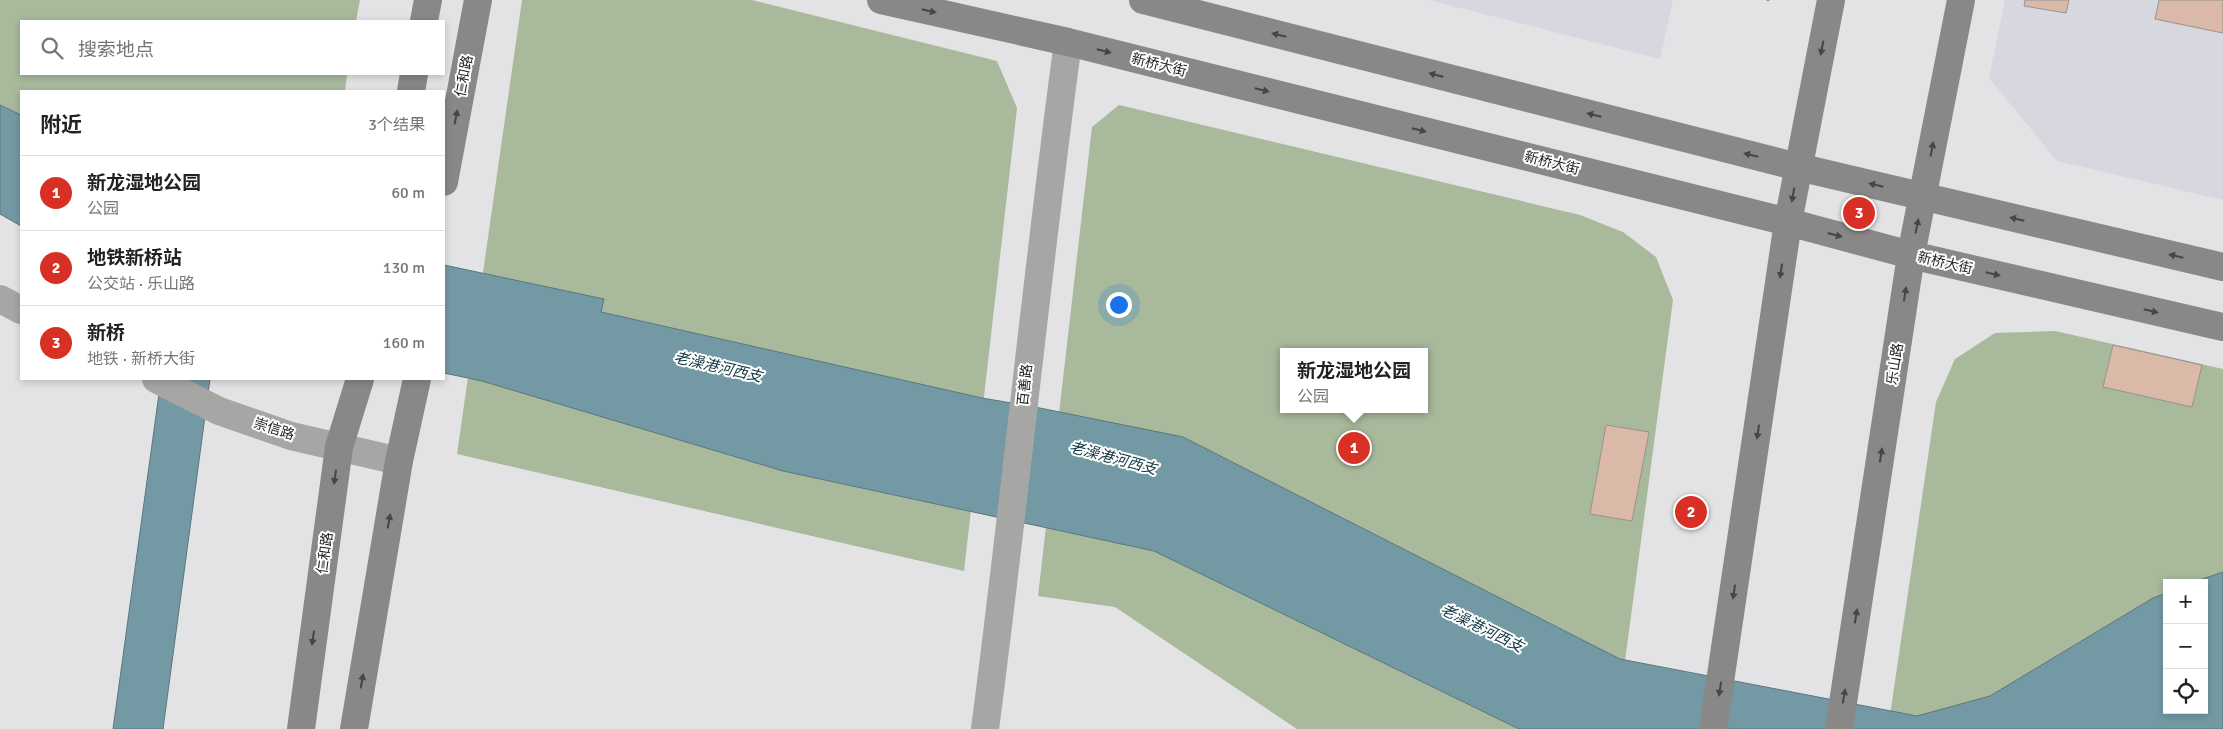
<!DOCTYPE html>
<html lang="zh">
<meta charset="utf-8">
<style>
:root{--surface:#fff;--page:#f6f6f6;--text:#222;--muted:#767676;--line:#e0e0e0;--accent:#d93025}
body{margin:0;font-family:Signika,"Noto Sans SC",sans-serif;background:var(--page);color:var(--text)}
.controls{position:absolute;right:15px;bottom:15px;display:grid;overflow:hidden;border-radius:0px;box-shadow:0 2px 8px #0003}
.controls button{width:45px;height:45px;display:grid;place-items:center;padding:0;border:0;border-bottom:1px solid var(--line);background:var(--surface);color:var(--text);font:25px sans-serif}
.you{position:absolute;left:1118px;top:304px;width:18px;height:18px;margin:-12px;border:4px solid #fff;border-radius:50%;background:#1a73e8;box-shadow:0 0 0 8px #1a73e833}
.badge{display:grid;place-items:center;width:32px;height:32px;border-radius:50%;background:var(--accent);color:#fff;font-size:16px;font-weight:700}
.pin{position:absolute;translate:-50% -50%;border:2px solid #fff;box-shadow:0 1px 5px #0006}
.popup{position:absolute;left:1280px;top:348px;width:148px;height:65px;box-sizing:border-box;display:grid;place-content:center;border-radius:0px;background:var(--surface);filter:drop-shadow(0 1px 4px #0005);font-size:16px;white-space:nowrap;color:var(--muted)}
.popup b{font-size:19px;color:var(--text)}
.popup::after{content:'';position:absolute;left:50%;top:100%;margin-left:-10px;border:10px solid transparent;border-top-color:var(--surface)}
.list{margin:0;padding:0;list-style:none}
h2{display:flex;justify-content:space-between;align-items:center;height:65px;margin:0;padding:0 20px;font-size:21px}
h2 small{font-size:16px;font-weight:400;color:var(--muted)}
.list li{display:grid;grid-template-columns:32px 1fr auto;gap:15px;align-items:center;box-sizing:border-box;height:75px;padding:0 20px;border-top:1px solid var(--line)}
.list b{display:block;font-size:19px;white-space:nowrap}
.list p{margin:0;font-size:16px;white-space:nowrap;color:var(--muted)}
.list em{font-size:16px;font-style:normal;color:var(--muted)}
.icon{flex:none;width:28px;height:28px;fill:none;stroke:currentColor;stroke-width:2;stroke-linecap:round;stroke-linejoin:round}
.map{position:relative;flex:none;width:2223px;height:729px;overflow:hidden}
.search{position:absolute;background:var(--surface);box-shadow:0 2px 8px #0003;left:20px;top:20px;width:425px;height:55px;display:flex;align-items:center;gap:12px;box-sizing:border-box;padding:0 18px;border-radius:0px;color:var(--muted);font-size:19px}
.panel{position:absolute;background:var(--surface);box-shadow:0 2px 8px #0003;left:20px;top:90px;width:425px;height:290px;border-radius:0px}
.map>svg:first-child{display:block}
.built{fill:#d7d7e0}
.green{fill:#a8b99c;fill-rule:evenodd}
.water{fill:#739aa4;stroke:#5b767d}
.building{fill:#dbb9a8;stroke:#959392}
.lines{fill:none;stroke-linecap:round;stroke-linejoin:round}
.path{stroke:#8e8e90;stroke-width:3;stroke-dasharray:2.5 2.5;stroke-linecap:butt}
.street{stroke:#a6a6a5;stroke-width:28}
.secondary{stroke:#898887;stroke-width:28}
.oneway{fill:#464646}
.labels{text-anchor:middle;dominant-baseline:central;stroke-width:4;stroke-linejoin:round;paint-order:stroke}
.street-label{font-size:14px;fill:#222223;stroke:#fff}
.water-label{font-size:15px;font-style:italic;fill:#123841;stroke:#fff}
</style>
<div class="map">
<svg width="2223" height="729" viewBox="0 0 2223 729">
<rect width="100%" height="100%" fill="#e3e3e5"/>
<path class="built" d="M1429 0H1673L1660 59Z
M2005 0H2223V200L2057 161 1989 78Z"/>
<path class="green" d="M0 0H360L356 21H21V74H347L345 91H21V115L0 105Z
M522 0H752L997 61 1017 108 964 571 457 454Z
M1119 105 1580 215 1623 232 1656 257 1673 300 1616 729H1297L1115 607 1038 596 1092 127ZM1284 352H1424V409H1284Z
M2055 331 2223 369V729H1888L1936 402 1955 359 1995 333ZM2167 583H2204V710H2167Z"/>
<path class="water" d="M0 105 21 115V226L0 214Z
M444 265 604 299 601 312 982 398 1035 407 1183 437 1620 659 1917 716 1990 696 2153 598 2167 593V710H2204V583H2191L2223 572V729H1519L1154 551 783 471 482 381 444 373Z
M161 379H210L163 729H113Z"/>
<path class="building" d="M2025 0H2069L2066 13 2024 6Z
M2159 0H2223V33L2155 19Z
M2113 345 2202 365 2192 407 2103 387Z
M1606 425 1649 432 1632 521 1590 514Z"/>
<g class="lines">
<path class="path" d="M1768 1V0"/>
<path class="street" d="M0 299 21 310
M156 379 219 411 291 436 399 461
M985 729C1015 500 1037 270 1068 42"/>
<path class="secondary" d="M881 0 1068 42 1788 222 1911 255 2223 327
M1143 0 1798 167 2223 267
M424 21 428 0
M411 91 414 74
M444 182 478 0
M301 729 339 447 360 379
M354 729 399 461 417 379
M1713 729 1788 222 1831 0
M1839 729 1911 255 1961 0"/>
</g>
<defs><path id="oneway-solid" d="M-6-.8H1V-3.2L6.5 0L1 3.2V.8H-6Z" transform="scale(1.25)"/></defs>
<g class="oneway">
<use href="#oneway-solid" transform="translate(929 11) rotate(13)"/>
<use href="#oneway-solid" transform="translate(1279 35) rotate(-166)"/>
<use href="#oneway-solid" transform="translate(1822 48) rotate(101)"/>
<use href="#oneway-solid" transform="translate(1104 51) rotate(14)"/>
<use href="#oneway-solid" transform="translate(1436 75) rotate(-166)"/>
<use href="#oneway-solid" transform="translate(1262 90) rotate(14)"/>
<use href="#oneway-solid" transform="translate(1594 115) rotate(-166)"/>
<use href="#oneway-solid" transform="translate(456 117) rotate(-79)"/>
<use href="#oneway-solid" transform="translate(1419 130) rotate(14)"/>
<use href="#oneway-solid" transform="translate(1932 149) rotate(-79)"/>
<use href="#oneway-solid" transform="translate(1751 155) rotate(-166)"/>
<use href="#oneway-solid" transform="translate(1876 185) rotate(-167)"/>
<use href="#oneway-solid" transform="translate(1793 195) rotate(100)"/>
<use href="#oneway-solid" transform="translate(2017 219) rotate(-167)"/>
<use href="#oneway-solid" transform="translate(1917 226) rotate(-78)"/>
<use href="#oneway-solid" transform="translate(1835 235) rotate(15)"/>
<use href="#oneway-solid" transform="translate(2176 256) rotate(-167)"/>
<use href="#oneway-solid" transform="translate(1781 271) rotate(98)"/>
<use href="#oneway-solid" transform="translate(1993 274) rotate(13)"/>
<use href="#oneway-solid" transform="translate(1905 294) rotate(-81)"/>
<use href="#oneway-solid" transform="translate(2151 311) rotate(13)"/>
<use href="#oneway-solid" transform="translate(1758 432) rotate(98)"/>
<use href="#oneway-solid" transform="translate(1881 455) rotate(-81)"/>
<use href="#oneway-solid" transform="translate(335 477) rotate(98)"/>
<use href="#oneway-solid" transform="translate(389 521) rotate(-80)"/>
<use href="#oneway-solid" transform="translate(1734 592) rotate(98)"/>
<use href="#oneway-solid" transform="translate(1856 616) rotate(-81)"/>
<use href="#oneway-solid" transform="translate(313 638) rotate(98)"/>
<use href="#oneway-solid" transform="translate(362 681) rotate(-80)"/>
<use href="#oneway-solid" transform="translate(1720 689) rotate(99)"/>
<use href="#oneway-solid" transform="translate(1844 696) rotate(-81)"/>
</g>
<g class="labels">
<g class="street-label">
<text transform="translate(1159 65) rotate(14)">新桥大街</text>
<text transform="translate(464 76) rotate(-79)">仁和路</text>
<text transform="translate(1552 163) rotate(14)">新桥大街</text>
<text transform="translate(1945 263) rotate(13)">新桥大街</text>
<text transform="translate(1895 364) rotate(-81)">乐山路</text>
<text transform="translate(1025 385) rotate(-84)">百善路</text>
<text transform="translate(274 429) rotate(18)">崇信路</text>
<text transform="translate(325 553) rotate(-82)">仁和路</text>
</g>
<g class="water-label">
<text transform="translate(718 367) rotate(13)">老澡港河西支</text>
<text transform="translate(1113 458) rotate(15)">老澡港河西支</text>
<text transform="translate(1482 628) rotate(26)">老澡港河西支</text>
</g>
</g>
</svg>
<div class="controls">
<button>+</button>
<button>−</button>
<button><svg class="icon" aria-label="locate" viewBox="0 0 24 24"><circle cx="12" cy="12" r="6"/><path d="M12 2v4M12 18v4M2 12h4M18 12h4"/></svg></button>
</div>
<div class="you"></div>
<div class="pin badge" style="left:1354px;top:448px">1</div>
<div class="popup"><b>新龙湿地公园</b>公园</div>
<div class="pin badge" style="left:1691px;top:512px">2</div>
<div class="pin badge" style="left:1859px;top:213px">3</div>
<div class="search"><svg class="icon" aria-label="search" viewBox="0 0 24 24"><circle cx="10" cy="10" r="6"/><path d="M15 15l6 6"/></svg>搜索地点</div>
<section class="panel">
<h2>附近<small>3个结果</small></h2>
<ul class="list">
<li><span class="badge">1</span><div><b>新龙湿地公园</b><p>公园</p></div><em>60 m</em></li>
<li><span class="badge">2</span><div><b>地铁新桥站</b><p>公交站 · 乐山路</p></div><em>130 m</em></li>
<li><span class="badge">3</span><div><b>新桥</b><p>地铁 · 新桥大街</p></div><em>160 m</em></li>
</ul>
</section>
</div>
